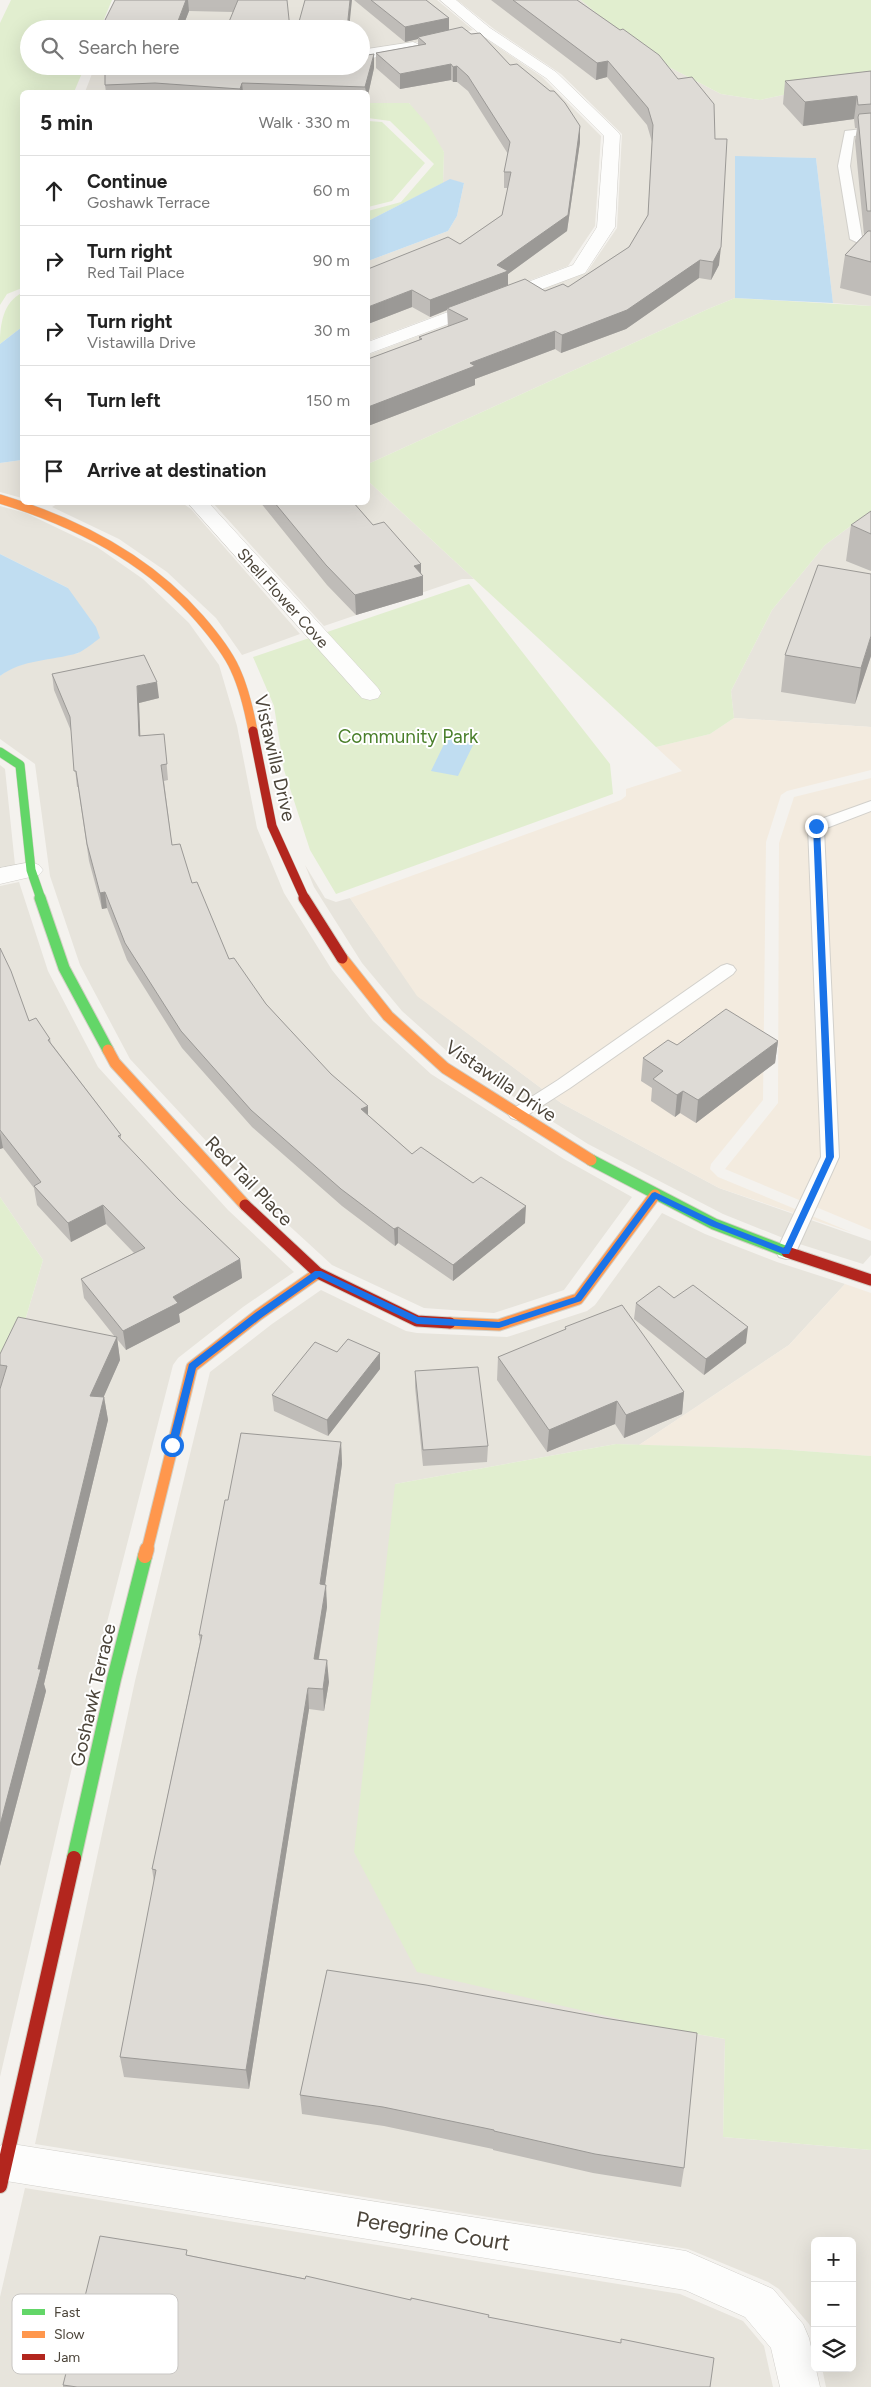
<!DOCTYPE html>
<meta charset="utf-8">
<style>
:root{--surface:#fff;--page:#f6f6f6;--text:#222;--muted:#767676;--line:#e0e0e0}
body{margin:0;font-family:Figtree,sans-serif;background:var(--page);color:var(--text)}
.controls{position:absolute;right:15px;bottom:15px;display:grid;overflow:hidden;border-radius:8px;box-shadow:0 5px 20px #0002}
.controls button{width:45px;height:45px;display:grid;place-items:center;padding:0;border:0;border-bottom:1px solid var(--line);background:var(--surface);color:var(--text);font:25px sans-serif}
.stop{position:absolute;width:15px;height:15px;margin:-11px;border:4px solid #1a73e8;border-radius:50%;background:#fff}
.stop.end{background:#1a73e8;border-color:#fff;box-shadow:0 1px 5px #0008}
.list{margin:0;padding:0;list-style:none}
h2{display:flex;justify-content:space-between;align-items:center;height:65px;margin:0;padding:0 20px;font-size:21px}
h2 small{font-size:16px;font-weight:400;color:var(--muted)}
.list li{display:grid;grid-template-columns:32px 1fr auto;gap:15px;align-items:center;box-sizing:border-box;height:70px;padding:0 20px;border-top:1px solid var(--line)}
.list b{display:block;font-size:19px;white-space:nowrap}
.list p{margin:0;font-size:16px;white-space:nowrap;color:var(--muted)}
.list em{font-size:16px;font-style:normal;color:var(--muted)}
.icon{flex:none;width:28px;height:28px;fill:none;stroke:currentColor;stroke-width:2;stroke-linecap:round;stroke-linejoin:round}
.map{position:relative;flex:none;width:871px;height:2387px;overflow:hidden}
.search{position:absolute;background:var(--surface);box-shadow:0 5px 20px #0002;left:20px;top:20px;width:350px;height:55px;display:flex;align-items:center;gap:12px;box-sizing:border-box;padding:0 18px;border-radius:28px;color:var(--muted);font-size:19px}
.panel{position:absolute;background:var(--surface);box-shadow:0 5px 20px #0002;left:20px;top:90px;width:350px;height:415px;border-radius:8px}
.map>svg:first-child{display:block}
.residential{fill:#e7e4dc}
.commercial{fill:#f3ebdf}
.green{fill:#e1eecf}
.water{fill:#c0ddf1}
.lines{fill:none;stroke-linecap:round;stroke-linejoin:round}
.lane-casing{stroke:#d2d0cb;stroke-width:2}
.street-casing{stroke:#d2d0cb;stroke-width:1}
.fast-far2-casing{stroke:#d3cfc5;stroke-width:10}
.fast-far1-casing{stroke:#d3cfc5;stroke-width:13}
.fast-casing{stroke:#d3cfc5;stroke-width:16}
.slow-far2-casing{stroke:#d3cfc5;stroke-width:10}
.slow-far1-casing{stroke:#d3cfc5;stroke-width:13}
.slow-casing{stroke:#d3cfc5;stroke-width:16}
.jam-far2-casing{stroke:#d3cfc5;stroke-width:10}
.jam-far1-casing{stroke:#d3cfc5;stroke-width:13}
.jam-casing{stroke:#d3cfc5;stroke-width:16}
.lane{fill:#fdfdfc;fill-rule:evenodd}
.street{fill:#fdfdfc;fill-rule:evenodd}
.fast-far2{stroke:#63d668;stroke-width:9}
.fast-far1{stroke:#63d668;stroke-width:11}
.fast{stroke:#63d668;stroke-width:14}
.slow-far2{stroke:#ff974d;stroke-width:9}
.slow-far1{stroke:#ff974d;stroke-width:11}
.slow{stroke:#ff974d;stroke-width:14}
.jam-far2{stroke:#b3261e;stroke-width:9}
.jam-far1{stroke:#b3261e;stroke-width:11}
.jam{stroke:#b3261e;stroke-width:14}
.wall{fill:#bfbcb8}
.shaded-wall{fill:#9b9996}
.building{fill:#dedbd6;stroke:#9b9996}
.route{fill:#1a73e8}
.labels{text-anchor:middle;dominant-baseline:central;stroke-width:4;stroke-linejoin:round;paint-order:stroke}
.far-street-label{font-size:16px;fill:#4b4439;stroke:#fff}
.park-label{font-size:19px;fill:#4a7f2a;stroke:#fff}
.street-label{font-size:19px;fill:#4b4439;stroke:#fff}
.near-street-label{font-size:22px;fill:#4b4439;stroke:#fff}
.key{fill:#fff;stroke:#c9c7c4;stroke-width:1}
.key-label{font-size:14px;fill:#4b4439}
</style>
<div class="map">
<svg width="871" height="2387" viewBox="0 0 871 2387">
<rect width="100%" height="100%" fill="#f4f2ee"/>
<path class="residential" d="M121 0H437L473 30 385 49 361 52V29H109Z
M457 0H581L616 30 665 65 721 94 760 100 871 76V306L833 303 816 158 735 157V298L708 309 368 464V355L587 272 617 228 622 134 561 74 494 29Z
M482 36 542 77 601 136 595 226 568 266 368 341V261L448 231 457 216 464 183 450 180 443 183 444 152 409 103H368V92H85L95 66H361V59Z
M22 460V498L0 492V463Z
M368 481 474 579H462L324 626 213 503 368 502Z
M59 503H182L191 509 300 634 242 655 216 618 167 572 119 539 52 507Z
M0 506 26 513 97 547 143 579 189 623 219 665 237 726 257 828 284 893 332 970 373 1021 431 1074 564 1159 632 1197 564 1290 494 1313 424 1308 332 1265 259 1198 130 1059 80 965 50 876 35 764 0 739V676L9 669 32 661 79 653 68 588 0 554Z
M871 511V727L734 718 731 691 772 610 825 545Z
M0 765 5 769 15 865 0 867Z
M305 865 325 898 336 902 350 898 418 996 561 1103 719 1188 871 1241V1255L863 1264 793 1242 723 1214 588 1144 459 1062 402 1011 362 963 314 887Z
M19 882 48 971 98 1067 228 1210 294 1272 243 1307 178 1358 173 1365 93 1677 0 2077V1405L43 1260 0 1197V886Z
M662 1213 705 1234 777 1262 845 1284 789 1345 639 1445 616 1444 395 1484 645 2025 725 2039 723 2137 871 2150V2387H826L822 2368H852V2241H815V2335L809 2324 779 2289 768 2282 688 2249 35 2144 135 1681 210 1372 272 1324 321 1290 406 1331 417 1333 507 1337 587 1311 595 1305Z
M25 2188 680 2294 743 2321 764 2346 773 2387H0V2297Z"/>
<path class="commercial" d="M734 718 871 727V770L787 791 781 795 766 842 763 1100 711 1164 710 1169 718 1177 853 1233 719 1188 561 1103 417 996 350 898 621 800 626 796V789L682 771 656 747 710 734Z
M871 778V1230L725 1169 778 1103 779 843 794 797Z
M845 1284 871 1293V1456L777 1449 639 1445 789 1345Z"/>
<path class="green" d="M11 0H112L100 29H29V66H85L74 92H22V288L7 294 0 305V23Z
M581 0H871V76L760 100 721 94 665 65 616 30Z
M368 103H409L429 126 444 152 443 183 368 221V211L401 202 434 164 390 121 368 118Z
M368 121 382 122 425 163 392 201 368 207Z
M22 293V327L0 344C0 325 3 302 22 293Z
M735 298 871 306V511L825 545 772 610 731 691 734 718 710 734 656 747 368 481V464L708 309Z
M469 584 610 764 613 794 336 894 310 850 284 770 274 706 253 657Z
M0 1197 43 1260 0 1405Z
M616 1444 777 1449 871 1456V2150L723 2137 725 2039 645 2025 417 1972 354 1852 395 1484Z"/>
<path class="water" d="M735 156 816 158 833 303 735 298Z
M450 179 464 183 457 216 448 231 368 261V221Z
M22 327V460L0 463V344Z
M0 554 68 588 96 627 100 638C93 643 85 650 78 653 51 661 23 659 0 676Z
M447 738 474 743 458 776 431 771Z"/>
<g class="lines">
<defs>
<path id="lane" d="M871 128V134L854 136 850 166 862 237 871 241V249L850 239 838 166 845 131Z
M871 801V811L824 829 839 1157 796 1252 793 1257 786 1259 779 1257 776 1252 821 1157 808 826 810 823Z
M727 964 733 966 736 970 733 974 570 1088 523 1118 517 1120 511 1118 508 1114 511 1110 558 1080 721 966Z"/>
<path id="street" d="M440 0H456L490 28 556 72 618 132 620 135 615 227 585 273 368 354V342L573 265 597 227 604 136 546 78 480 34Z
M413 42 418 44 421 47 418 50 361 60V50Z
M187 502H208L378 688 381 693 378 698 370 700 362 698Z
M31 862 39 865 43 870 39 875 0 884V868Z
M6 2143 686 2251 773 2289 803 2324 809 2338 820 2387H780L771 2348 745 2317 685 2290 6 2181 0 2178V2146Z"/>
<path id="fast-far2" d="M0 752 20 765 31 870 41 899"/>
<path id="fast-far1" d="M40 898 64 968 108 1050
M591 1160 714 1224 787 1252"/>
<path id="fast" d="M74 1858 114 1679 145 1556"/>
<path id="slow-far2" d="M0 499C76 522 147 558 200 619 213 634 227 651 235 669 244 688 249 710 253 731"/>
<path id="slow-far1" d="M342 958 388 1016 445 1068 591 1160
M108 1050 115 1063 245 1205
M450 1323 499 1325 578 1299 655 1195
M147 1550 192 1367 258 1315 318 1273"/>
<path id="slow" d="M145 1556 147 1549"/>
<path id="jam-far2" d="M253 731 272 826 305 899"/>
<path id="jam-far1" d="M304 898 342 958
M245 1205 318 1273 417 1321 450 1323
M787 1252 871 1280"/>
<path id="jam" d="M0 2186 74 1858"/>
</defs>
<use href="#lane" class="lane-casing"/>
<use href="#street" class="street-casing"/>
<use href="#fast-far2" class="fast-far2-casing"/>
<use href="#fast-far1" class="fast-far1-casing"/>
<use href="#fast" class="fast-casing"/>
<use href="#slow-far2" class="slow-far2-casing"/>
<use href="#slow-far1" class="slow-far1-casing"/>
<use href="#slow" class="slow-casing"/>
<use href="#jam-far2" class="jam-far2-casing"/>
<use href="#jam-far1" class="jam-far1-casing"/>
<use href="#jam" class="jam-casing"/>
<use href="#lane" class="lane"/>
<use href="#street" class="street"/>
<use href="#fast-far2" class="fast-far2"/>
<use href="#fast-far1" class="fast-far1"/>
<use href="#fast" class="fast"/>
<use href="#slow-far2" class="slow-far2"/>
<use href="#slow-far1" class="slow-far1"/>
<use href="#slow" class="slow"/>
<use href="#jam-far2" class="jam-far2"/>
<use href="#jam-far1" class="jam-far1"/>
<use href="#jam" class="jam"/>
</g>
<path class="wall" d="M115 0H287L233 12 189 11 182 29H104L103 24Z
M354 0H426L449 18V30L510 65 580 126V142L567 231 508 274V286L545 291 568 287 629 247 648 215 652 142 647 125 607 77 596 80 491 0H577L620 30 719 265 711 280 699 278 626 329 561 353 555 349 475 379V385L368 426V359L419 340V337L448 327 447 310 430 317 412 307 368 324 460 244 502 215 508 188H504V172L508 154 468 91 457 82H453L451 80 400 89 376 68V53L418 45V39L405 42Z
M374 68 368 95V92H106L105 85Z
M871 71V296L840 288 845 255 864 235 855 141 857 128H855L854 119 803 126 783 104 785 81Z
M260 502H353L373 525 421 564V573L423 576V595L356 615 327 585Z
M851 525 871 534V571L846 561Z
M785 655 871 656 855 704 781 692Z
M52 674 159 698 139 703 140 736 164 734 168 780 164 781 172 845 192 883 229 959 266 1004 368 1115 412 1154 525 1223 453 1281 398 1243 395 1246 342 1206 252 1127 182 1048 127 960 107 908 102 909 89 861 78 787H77L71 731 54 690Z
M0 948 29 1021 50 1039 51 1043 121 1135V1140L178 1199 240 1259 242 1278 179 1314 180 1322 126 1350 117 1339 120 1360 103 1397H104L108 1420 44 1684 46 1691 0 1866 1 1387H0V1354L115 1337 84 1298 81 1279 134 1253 106 1224 71 1242 37 1205 34 1188 3 1148 0 1149Z
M778 1041 775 1063 696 1123 680 1113 675 1117 651 1101 652 1088 641 1081 643 1058 677 1045Z
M674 1298 746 1343 704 1375 634 1319 636 1303Z
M565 1327 684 1392 682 1414 624 1438 615 1424 547 1452 497 1380 498 1357 565 1330Z
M337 1352 380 1353V1369L328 1436 274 1411 272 1395Z
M415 1371 488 1446 487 1462 423 1466 415 1387Z
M341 1442 342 1464 325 1585 327 1607 319 1659 329 1682 324 1711 309 1709 249 2089 124 2077 120 2057 154 1882 152 1869 200 1642 199 1635 228 1500Z
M327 1970 684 2168 681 2187 593 2173 493 2150V2149L384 2126 302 2114 300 2095Z
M188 2255 411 2300 489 2317 710 2387H63V2385Z"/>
<path class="shaded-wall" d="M186 0H188L189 11 182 29H175Z
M350 0H352L349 29H347Z
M449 18V32L418 37V39L405 42V27Z
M374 54V68L368 95V92H366L365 87Z
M608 61 607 77 596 80 597 63Z
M451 64V80L400 89V74Z
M457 66V82H453V67Z
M242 83 243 92H240V89Z
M857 96 854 119 803 126 805 102Z
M580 126V142L567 231 508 274V288L447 308V310L430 317V300L497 265Z
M721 247 719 265 711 280 713 262Z
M700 260 699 278 626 329 561 353 562 335Z
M412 290V307L368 324V307Z
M555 331V349L475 379V385L368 426V407L470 363Z
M421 564V577L423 576V595L356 615 355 595 414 566Z
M871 636V656L855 704 861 668Z
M157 682 159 698 139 703 141 752 139 736 137 686Z
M105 892 107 908 102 909 100 893Z
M778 1041 775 1063 696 1123 698 1100Z
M683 1091 680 1113 675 1117 677 1095Z
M368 1106V1122L361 1109Z
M0 1132 3 1148 0 1149Z
M103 1205 106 1224 71 1242 68 1223Z
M526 1206 525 1223 453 1281V1265Z
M398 1227V1243L395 1246 394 1229Z
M240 1259 242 1278 179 1314 180 1322 126 1350 123 1331 173 1297Z
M748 1327 746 1343 704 1375 706 1359Z
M117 1337 120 1360 94 1419 90 1396Z
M380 1353V1369L328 1436 327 1420Z
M684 1392 682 1414 624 1438 626 1415Z
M104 1397 108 1420 44 1684 46 1691 0 1866V1825Z
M617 1401 615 1424 547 1452 549 1430Z
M341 1442 342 1464 322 1606 320 1584Z
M326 1585 327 1607 315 1681 314 1659Z
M327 1660 329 1682 324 1711 323 1689Z
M308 1688 309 1709 249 2089 246 2070Z"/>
<path class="building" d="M115 0H186L175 29H111L113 25 103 24Z
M238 0H287L290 29H226Z
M305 0H350L347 29H297Z
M371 0H426L449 18 405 27Z
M513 0H577L620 30 623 29 659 55 678 79 692 77 714 104 715 139H727L721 247 713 262 700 260 627 310 562 335 555 331 470 363 475 366 368 407V359L422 339 419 337 468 319 447 308 525 279 545 291 563 284 568 287 629 247 648 215 653 125 648 108 608 61 597 63Z
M462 27 471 34 480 33 510 65 517 64 550 91H554L565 103 580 126 568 215 497 265 508 271 430 300 412 290 368 307V269L448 237 460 244 502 215 511 172H504L510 142 468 76 457 66 453 67 451 64 400 74 376 53 426 44 418 37Z
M374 54 365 87 242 83 240 89 155 83 105 85V66H361V56Z
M871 71V104L858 105 857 96 805 102 785 81Z
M871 113V211H867L858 117 859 114Z
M868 231H871V262L845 255Z
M274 502H353L373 525 384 522 421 564 414 566 423 576 355 595 326 565Z
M871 511V534L851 525Z
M818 565 871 574V636L861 668 785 655Z
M144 655 157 682 137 686 139 736 164 734 167 764 161 765 172 845 180 844 192 883 197 882 229 959 234 958 266 1004 331 1074 368 1106 361 1109 412 1154 421 1147 473 1183 481 1177 526 1206 453 1265 398 1227 394 1229 341 1189 251 1110 181 1031 125 943 105 892 100 893 87 844 76 771H74L70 717 52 674Z
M0 948 11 971 29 1021 36 1018 50 1039 48 1040 121 1135 118 1136 178 1199 240 1259 173 1297 178 1303 123 1331 81 1279 145 1248 103 1205 68 1223 34 1186 41 1182 0 1130Z
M726 1009 778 1041 698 1100 683 1091 677 1095 653 1079 663 1071 643 1058 668 1040 677 1045Z
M693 1285 748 1327 706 1359 636 1303 659 1286 674 1298Z
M622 1305 684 1392 626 1415 617 1401 549 1430 498 1357 566 1329 565 1327Z
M18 1317 117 1337 90 1396 104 1397 38 1669H41L0 1825V1389L7 1366 0 1365V1354Z
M348 1339 380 1353 327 1420 272 1395 315 1342 337 1352Z
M478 1367 488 1446 423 1450 415 1371Z
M241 1433 341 1442 320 1584 326 1585 314 1659 327 1660 323 1689 308 1688 246 2070 120 2057 156 1870 152 1869 202 1635H199L225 1500H228Z
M327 1970 426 1985 604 2018 697 2033 684 2168 595 2154 494 2131V2130L383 2107 300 2095Z
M100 2236 187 2250 186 2255 305 2279 306 2276 411 2300V2298L489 2315 488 2317 621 2343V2339L714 2358 710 2387H77L63 2385Z"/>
<path class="route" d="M816 824 820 826 834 1157 789 1254H783L711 1226 656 1199 581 1301 499 1328 417 1324 319 1277 261 1318 196 1368 177 1445 172 1449 169 1447 168 1445 189 1364 255 1313 315 1271H321L418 1317 499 1322 575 1297 652 1193 655 1192 717 1222 784 1248 826 1157 813 826Z"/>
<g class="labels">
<g class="far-street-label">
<text transform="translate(283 598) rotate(48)">Shell Flower Cove</text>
</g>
<g class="park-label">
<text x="408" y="736">Community Park</text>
</g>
<g class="street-label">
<text transform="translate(275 758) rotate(77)">Vistawilla Drive</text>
<text transform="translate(501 1081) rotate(34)">Vistawilla Drive</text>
<text transform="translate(249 1181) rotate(46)">Red Tail Place</text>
<text transform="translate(93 1695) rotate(-77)">Goshawk Terrace</text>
</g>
<g class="near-street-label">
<text transform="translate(433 2231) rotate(9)">Peregrine Court</text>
</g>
</g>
<rect x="12" y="2294" width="166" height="80" rx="8" class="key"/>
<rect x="22" y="2309" width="23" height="6" fill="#63d668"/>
<rect x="22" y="2331" width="23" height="7" fill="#ff974d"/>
<rect x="22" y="2354" width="23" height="6" fill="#b3261e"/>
<g class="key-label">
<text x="54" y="2317">Fast</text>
<text x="54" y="2339">Slow</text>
<text x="54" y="2362">Jam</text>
</g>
</svg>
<div class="controls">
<button>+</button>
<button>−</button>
<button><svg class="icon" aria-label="layers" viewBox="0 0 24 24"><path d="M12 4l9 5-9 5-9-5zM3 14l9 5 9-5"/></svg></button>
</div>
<div class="stop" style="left:172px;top:1445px"></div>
<div class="stop end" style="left:816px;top:826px"></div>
<div class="search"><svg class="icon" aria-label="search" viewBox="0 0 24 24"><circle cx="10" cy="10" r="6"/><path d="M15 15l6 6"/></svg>Search here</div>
<section class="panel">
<h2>5 min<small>Walk · 330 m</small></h2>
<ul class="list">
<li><svg class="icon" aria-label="ahead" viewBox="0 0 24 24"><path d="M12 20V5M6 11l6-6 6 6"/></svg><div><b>Continue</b><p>Goshawk Terrace</p></div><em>60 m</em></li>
<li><svg class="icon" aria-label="right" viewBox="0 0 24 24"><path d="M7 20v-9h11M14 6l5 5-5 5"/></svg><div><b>Turn right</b><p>Red Tail Place</p></div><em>90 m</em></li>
<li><svg class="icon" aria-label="right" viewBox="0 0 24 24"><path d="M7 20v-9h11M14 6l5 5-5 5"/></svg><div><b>Turn right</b><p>Vistawilla Drive</p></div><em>30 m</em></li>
<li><svg class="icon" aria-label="left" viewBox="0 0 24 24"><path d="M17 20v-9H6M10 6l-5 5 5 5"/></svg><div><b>Turn left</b></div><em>150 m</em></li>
<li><svg class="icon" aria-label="arrive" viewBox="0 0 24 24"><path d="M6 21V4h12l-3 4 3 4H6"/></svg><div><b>Arrive at destination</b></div></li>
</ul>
</section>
</div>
